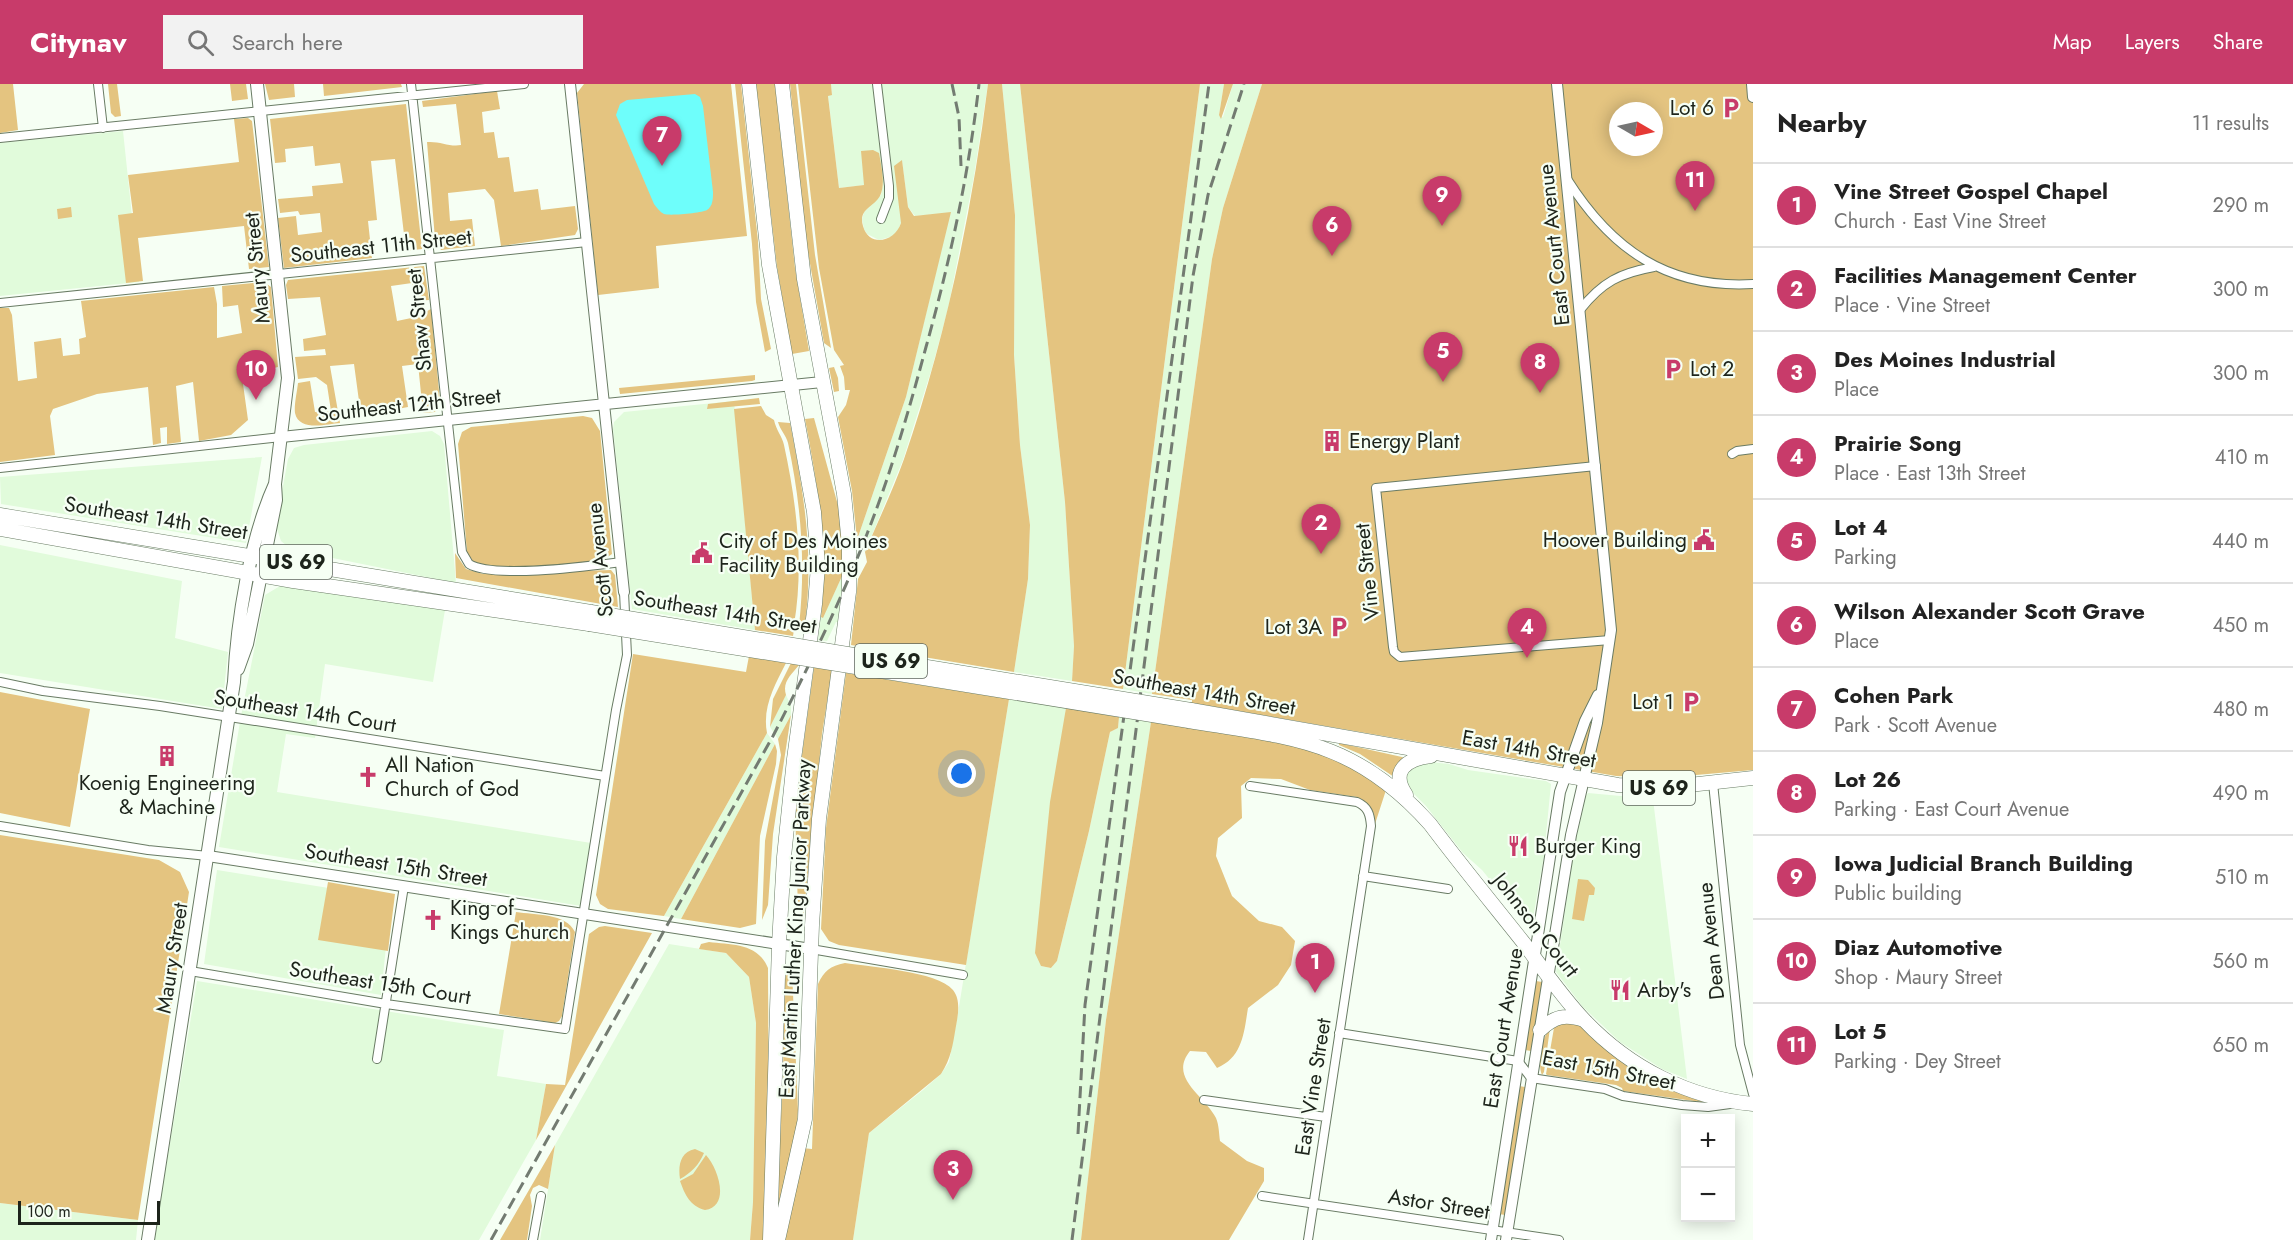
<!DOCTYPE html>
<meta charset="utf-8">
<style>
:root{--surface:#fff;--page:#f2f2f2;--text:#222;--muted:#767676;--line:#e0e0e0;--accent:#c83b6a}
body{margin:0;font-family:Jost,sans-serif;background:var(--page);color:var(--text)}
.controls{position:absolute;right:18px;bottom:18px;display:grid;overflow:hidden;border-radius:0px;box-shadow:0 3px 15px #0003}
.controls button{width:54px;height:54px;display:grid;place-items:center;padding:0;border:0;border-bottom:2px solid var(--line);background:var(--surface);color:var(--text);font:30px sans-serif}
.compass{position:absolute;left:1609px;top:18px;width:54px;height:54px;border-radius:50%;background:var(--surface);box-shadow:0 3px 15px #0003;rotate:99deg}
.scale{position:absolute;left:18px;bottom:15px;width:142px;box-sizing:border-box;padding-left:6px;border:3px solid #1d241b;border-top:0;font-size:16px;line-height:21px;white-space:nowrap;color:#1d241b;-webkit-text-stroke:4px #f6fff4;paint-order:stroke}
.you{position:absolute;left:962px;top:690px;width:21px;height:21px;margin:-15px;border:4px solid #fff;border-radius:50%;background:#1a73e8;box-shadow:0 0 0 9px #1a73e833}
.badge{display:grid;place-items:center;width:39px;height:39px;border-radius:50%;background:var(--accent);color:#fff;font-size:20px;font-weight:700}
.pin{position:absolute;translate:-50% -50px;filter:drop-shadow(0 2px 3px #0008)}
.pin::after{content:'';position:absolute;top:32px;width:21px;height:18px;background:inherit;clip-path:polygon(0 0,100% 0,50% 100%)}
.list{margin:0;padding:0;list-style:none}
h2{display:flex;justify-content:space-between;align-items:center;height:78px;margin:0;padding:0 24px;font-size:26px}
h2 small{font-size:20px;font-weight:400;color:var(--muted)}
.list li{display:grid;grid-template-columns:39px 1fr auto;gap:18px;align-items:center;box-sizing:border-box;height:84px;padding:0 24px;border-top:2px solid var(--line)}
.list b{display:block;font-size:22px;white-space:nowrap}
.list p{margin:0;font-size:20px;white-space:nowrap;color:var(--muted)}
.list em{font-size:20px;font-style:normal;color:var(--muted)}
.icon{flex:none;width:33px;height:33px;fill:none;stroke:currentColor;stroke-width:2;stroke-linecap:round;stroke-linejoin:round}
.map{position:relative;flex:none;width:1753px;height:1156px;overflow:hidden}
header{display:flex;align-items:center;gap:36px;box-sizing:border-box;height:84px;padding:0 30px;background:var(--accent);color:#fff}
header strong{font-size:28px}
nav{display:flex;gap:33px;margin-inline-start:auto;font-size:21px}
.search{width:420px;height:54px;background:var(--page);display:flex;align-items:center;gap:15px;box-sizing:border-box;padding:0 21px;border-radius:0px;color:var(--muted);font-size:22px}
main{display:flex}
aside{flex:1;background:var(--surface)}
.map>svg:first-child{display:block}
.built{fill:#e1fbdb}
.green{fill:#e4c480;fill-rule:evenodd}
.water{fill:#6efefb}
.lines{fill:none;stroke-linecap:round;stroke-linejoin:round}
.minor-casing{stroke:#697b64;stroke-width:10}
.tertiary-casing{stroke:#697b64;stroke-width:12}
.secondary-casing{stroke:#697b64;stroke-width:14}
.primary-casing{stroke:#697b64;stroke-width:15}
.minor{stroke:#fff;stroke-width:8}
.tertiary{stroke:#fff;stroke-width:10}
.secondary{stroke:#fff;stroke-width:12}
.primary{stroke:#fff;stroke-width:14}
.rail{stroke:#737b71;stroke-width:3;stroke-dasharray:12 6;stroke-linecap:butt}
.primary-bridge-casing{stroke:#697b64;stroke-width:15;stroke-linecap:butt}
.primary-bridge{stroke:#fff;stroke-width:14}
.labels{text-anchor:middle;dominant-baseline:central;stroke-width:4.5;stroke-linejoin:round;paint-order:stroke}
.shield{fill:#f6fff4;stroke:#5e665c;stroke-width:1.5}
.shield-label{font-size:20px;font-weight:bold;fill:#1d241b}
.poi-label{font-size:21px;fill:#1d241b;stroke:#f6fff4;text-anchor:start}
.street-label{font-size:21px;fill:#1d241b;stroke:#f6fff4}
</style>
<header>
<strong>Citynav</strong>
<div class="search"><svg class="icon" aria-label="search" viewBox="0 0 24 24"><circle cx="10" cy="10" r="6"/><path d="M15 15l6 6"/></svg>Search here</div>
<nav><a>Map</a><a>Layers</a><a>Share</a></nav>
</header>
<main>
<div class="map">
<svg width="1753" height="1156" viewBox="0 0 1753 1156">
<rect width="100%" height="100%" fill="#f6fff4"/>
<path class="built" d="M831 0H988L974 92 948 225 932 284 903 376 865 468 857 456 906 313 950 129 915 132 908 123 902 77 901 139 898 147 894 152 879 156 867 150 864 145 862 135 864 128 881 111 883 99 839 104 828 11 832 10Z
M1002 0H1020L1065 418 1074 562 1072 597 1014 588 1028 495 1030 441 1020 361 1014 271 1015 131Z
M1200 0H1224L1219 31 1223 33 1233 0H1262L1223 124 1212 175 1152 610 1123 605Z
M123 47 139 198 0 212V59Z
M734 317 755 546 632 525 613 345 614 338 624 328Z
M432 347 440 352 444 360 456 499 298 467 288 463 281 457 277 445 278 429 288 375 294 364 304 361Z
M262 373 246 459 1 420 0 393Z
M0 461 182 497 175 554 228 568 222 625 0 589Z
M843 490 839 538H836L827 557 818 556 821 533H823Z
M280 502 445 526 433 598 325 580 315 654 286 650 277 708 591 759 581 822 219 763 241 632 265 511Z
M786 611 791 622V631L778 655 770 643Z
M1009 615 1066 624 1041 882 1051 884 1057 877 1089 747 1110 648 1118 644 1119 633 1151 638 1106 936 1081 1156H853L869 1049 923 1006 941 990 949 978 957 935Z
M767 649 775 660 681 835 664 832Z
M1430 678 1449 680 1468 686 1546 697 1551 700 1544 771 1531 846 1482 786 1463 769 1426 722 1406 702V688L1409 682Z
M1588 709 1653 715 1687 995 1662 985 1620 958 1583 923 1556 888 1575 760 1586 712Z
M217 786 391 814 381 911 204 880Z
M669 860 726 869 749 893 756 939 753 1118 750 1156H540L555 1061Z
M197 897 504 946 497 992 546 1000 536 1056 479 1156H154Z
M0 1119 138 1136 136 1156H0Z"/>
<path class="green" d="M0 0H13L18 46 0 49Z
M108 0H117L121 32 115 33 111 29Z
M230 0H246L248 15 232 17Z
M265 0H294L295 13 269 16Z
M323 0H401L402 3 324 12Z
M584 0H731L747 152 656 162 659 204 598 211 577 9Z
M735 0H741L758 157 761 215 771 265 765 268 756 218 752 160Z
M756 0H775L795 184 809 267 792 270 791 265 777 183Z
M790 0H796L815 171 831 264 824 259 806 157Z
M798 0H831L832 11 828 12 839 104 864 101 861 67 873 66 879 69C881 81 886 100 880 112 873 124 858 125 863 142 869 164 895 158 901 139L894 82 902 76 908 123 914 132 951 128 906 313 857 456 852 407 838 333 846 321 850 306H845L844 293 840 282 844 281 834 266 819 184Z
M988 0H1002L1015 131 1014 271 1020 361 1030 441 1028 495 1014 588 851 561 858 495 867 478 865 468C878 437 893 406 904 375 946 254 972 127 988 0Z
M1020 0H1200L1123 605 1072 597 1074 562 1065 418Z
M1224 0H1233L1221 35 1219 31Z
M1262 0H1753V686L1662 694 1616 692 1192 619V616L1152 610 1212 175 1223 124ZM1618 27H1654V63H1618Z
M497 7 500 25 482 28 484 49 494 48 498 74 509 73 514 108 538 105 541 126 575 122 578 145 575 151 501 162 494 116 485 105 448 109 450 137 472 135 475 162 441 166 435 155 427 58C440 57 449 63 461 61L456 20 423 23 422 17Z
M406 20 422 165 406 167 395 75 371 77 377 136 368 137 372 174 284 184 278 134 296 132 298 151 322 148 320 129 300 131 298 127 280 129 278 115 313 112 312 102 343 99 340 79 315 82 313 62 285 65 286 78 275 79 270 35Z
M248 34 252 37 269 183 249 185 244 142 138 154 143 197 126 199 118 131 133 129 128 91 239 78 234 35Z
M71 123 72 133 58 135 57 125Z
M424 182 429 216 415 217 412 199 391 202 397 237 416 233 431 225 440 317 435 328 423 329 418 280 402 282 408 323 361 332 354 280 330 282 340 339C327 340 299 348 295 329 294 321 297 308 298 299L310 297 315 328 331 327 327 301 316 293 298 295 295 273 326 271 325 265 304 267 303 255 326 251 320 213 288 215 286 201 288 196Z
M264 198 271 203 278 283 261 287V297L243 300 248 336 231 351 199 357 193 298 176 302 181 358 167 360V343L160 344 161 359 153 361 148 303 97 310 53 325 50 332 55 371 0 378V224H9L12 231 18 297 37 294 34 258 61 254 63 272 80 270 79 255 86 253 81 217 214 203 217 220V254L242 249 238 221 223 223 222 202Z
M834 283 838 294 839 307 834 308 829 284Z
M755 291V296L752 297 620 310 619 304Z
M759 314 760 320 707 325 708 320Z
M761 322 766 331 774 336C776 346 782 352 784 361 797 421 804 481 794 541L788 540 787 545 794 546 793 552 755 546 734 325Z
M583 332 592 334 600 347 612 470 603 476 556 482 485 483 474 479 467 468 458 360 462 348 471 343Z
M814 334 839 425 842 456 843 490 823 534 821 533C828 464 818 403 805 335Z
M778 338 790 339C804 411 814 467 805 541L799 542C806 479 801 420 788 359 786 351 780 346 778 338Z
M455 469 466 485 483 490 611 486 615 491 618 523 456 494Z
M633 570 746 588 749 572 786 579C775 601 762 623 767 649L664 832 608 825 600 820 596 811Z
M791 579 799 581C791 591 782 598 786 611L770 643 773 615Z
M814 583 832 586 822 650 803 837 800 836 798 827 795 723Z
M846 589 1009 615 966 881 839 861 829 857 821 845 826 744Z
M0 608 90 625 70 743 0 729Z
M1066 624 1119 633 1118 644 1110 648 1089 747 1057 877 1051 884 1041 882 1035 869 1050 718Z
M791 631 773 750 768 821 762 836 765 757 781 671 778 655Z
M1151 638C1208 647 1270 652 1325 672 1347 680 1366 693 1386 706L1375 740 1374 730 1370 723 1357 713 1310 706 1281 695 1251 694 1241 702 1242 734 1218 754 1216 772 1232 812 1259 837 1282 843 1295 857 1291 881 1278 901 1248 924C1244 948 1243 973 1217 984L1206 968 1190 967C1168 994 1205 1012 1216 1034 1219 1041 1219 1050 1220 1057L1247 1077 1264 1084V1097L1229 1156H1081L1106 936Z
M1339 659 1402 673 1404 674 1394 693 1360 670 1339 661Z
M775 660 777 667 776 680 760 752 756 840 740 844 681 835Z
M0 751 159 776 180 788 189 808 138 1136 0 1119Z
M1578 795 1588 796 1595 804 1594 811H1589L1584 837 1572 835Z
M328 798 395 810 388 867 318 856Z
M516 828C535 831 566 829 575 848L562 932 559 937 555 939 499 930Z
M605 842 652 849 536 1056 546 1000 565 1001 589 850 599 843Z
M709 858C732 861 758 859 768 884L769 1065 764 1156H750L753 1118 756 939 749 893 726 869 699 865 701 860Z
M789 878 792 886 798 1026 796 1055 774 1149 783 1000 784 900Z
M845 879C870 883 937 887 953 906 961 916 958 931 956 942 953 960 951 975 941 990L869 1049 853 1156H783L802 1064 812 1065 818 900C824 887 830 882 845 879Z
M1536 897 1542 898 1531 967 1525 966Z
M1555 938 1577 939C1602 961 1625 983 1656 998 1672 1006 1694 1009 1708 1019L1623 1007 1622 1004 1616 1001 1547 991 1546 990Z
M1550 944 1544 988 1542 991C1537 980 1542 953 1550 944Z
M1519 1002 1525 1003 1505 1131 1499 1130Z
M555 1061 548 1105 539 1101 533 1104 530 1111 532 1122 527 1156H500Z
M695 1065 704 1069C699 1081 691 1089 680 1095 678 1082 680 1068 695 1065Z
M706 1071C718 1084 731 1122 705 1126 690 1122 685 1111 680 1097L693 1090Z"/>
<path class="water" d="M695 10 700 13 703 22 713 108C713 114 713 122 707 126 702 129 670 132 664 130 660 128 657 124 654 120L616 31 620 20 627 16Z"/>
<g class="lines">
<defs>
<path id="minor" d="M98 0 103 44
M411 0 462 468 469 480C494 495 589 482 621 478
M877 0 889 102V114L881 135
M0 54 524 0
M1567 95C1611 165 1667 205 1753 200
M0 219 587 158
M1580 226C1602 198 1620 189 1654 183
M1732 370 1737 367 1753 365
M1596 382 1376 404 1393 563 1394 568 1400 573 1610 556
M0 384 281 353
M0 598 43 607 160 622 605 692
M1713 699 1740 961 1753 1010
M1250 702 1357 718C1368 723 1370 730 1371 742L1308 1156
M0 742 148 766 208 772
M1363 792 1448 805
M811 865 963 891
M190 887 386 920 565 945 616 626 627 571 624 508
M1339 949 1518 977 1531 994 1605 1005 1623 1012 1682 1021 1708 1023 1730 1020
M377 975 404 802
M1204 1016 1326 1033
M1262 1112 1559 1156
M533 1156 541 1112"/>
<path id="tertiary" d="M570 0 624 508
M1752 0 1753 13
M281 353 822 298
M208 772 811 865
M1491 1156 1560 708 1585 637 1598 611
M1506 1156 1571 751 1597 639 1611 546 1557 0"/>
<path id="secondary" d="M238 585 247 560 276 416 275 400 288 294 257 0
M148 1156 234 598C237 537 250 455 275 400"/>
<path id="primary" d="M749 0 769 181 814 428 818 482 815 520 794 675 784 773 779 860 770 1156
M0 431 591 528
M0 445 293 497 589 540
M1191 626 1618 701 1671 703 1753 694
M1189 637C1293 654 1355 656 1430 740 1460 780 1492 819 1523 858 1543 885 1562 913 1585 937 1630 984 1689 1014 1753 1020
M1406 711C1390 687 1406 675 1431 672
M1540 946C1555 932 1565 930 1584 936
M778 1156 805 1035 812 841 819 735 849 508V461L844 410 804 195 782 0"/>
</defs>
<use href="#minor" class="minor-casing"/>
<use href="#tertiary" class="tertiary-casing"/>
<use href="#secondary" class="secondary-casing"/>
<use href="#primary" class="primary-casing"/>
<use href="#minor" class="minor"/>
<use href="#tertiary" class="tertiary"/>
<use href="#secondary" class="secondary"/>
<use href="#primary" class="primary"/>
<path class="rail" d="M952 0 959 33 961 82
M1078 1050 1085 921 1209 0
M491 1156 773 652C807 586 840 519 867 450 891 389 909 326 926 263 950 177 969 89 979 0
M1072 1156 1193 192 1208 111 1244 0"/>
<defs>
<path id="primary-bridge" d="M591 528 1191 626
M589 540 1189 637"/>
</defs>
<use href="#primary-bridge" class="primary-bridge-casing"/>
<use href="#primary-bridge" class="primary-bridge"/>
</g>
<defs>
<symbol id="parking-bare" viewBox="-9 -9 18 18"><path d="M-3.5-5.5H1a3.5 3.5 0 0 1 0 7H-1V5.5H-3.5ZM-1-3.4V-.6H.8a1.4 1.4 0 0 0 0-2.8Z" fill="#c83b6a" stroke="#f6fff4" stroke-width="2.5" paint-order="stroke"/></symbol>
<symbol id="building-bare" viewBox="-9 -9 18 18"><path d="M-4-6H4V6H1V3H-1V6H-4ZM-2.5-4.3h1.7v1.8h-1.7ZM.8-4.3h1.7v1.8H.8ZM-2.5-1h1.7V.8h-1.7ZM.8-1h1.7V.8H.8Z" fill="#c83b6a" stroke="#f6fff4" stroke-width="2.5" paint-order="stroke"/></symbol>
<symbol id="civic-bare" viewBox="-9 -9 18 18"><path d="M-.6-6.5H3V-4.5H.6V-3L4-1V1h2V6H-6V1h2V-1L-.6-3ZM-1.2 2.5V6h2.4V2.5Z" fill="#c83b6a" stroke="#f6fff4" stroke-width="2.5" paint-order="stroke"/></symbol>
<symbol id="church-bare" viewBox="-9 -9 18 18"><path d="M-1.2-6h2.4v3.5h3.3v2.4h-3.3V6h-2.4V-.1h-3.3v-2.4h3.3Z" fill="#c83b6a" stroke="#f6fff4" stroke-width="2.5" paint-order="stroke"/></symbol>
<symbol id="restaurant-bare" viewBox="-9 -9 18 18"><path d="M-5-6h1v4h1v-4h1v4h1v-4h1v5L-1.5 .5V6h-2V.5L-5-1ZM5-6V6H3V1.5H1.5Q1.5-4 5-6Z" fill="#c83b6a" stroke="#f6fff4" stroke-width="2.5" paint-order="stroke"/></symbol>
</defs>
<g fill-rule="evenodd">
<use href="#parking-bare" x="1716" y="9" width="30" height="30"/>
<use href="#parking-bare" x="1658" y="270" width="30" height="30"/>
<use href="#building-bare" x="1317" y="342" width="30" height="30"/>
<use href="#civic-bare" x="1689" y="441" width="30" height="30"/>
<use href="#civic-bare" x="687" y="454" width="30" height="30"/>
<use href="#parking-bare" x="1324" y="528" width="30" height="30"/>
<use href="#parking-bare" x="1676" y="603" width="30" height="30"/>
<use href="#building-bare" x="152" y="657" width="30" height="30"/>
<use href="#church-bare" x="353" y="678" width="30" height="30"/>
<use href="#restaurant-bare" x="1503" y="747" width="30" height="30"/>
<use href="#church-bare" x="418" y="821" width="30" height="30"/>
<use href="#restaurant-bare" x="1605" y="891" width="30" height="30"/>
</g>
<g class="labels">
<g class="shield">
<rect x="260" y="461" width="72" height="34" rx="4.5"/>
<rect x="855" y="560" width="72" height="34" rx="4.5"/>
<rect x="1623" y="687" width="72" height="34" rx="4.5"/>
</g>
<g class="shield-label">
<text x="296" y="478">US 69</text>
<text x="891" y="577">US 69</text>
<text x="1659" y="704">US 69</text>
</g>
<g class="poi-label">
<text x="1714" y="24" text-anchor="end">Lot 6</text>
<text x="1690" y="285">Lot 2</text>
<text x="1349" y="357">Energy Plant</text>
<text x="1687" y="456" text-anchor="end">Hoover Building</text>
<text x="719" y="457">City of Des Moines<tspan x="719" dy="24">Facility Building</tspan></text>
<text x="1322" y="543" text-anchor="end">Lot 3A</text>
<text x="1674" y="618" text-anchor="end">Lot 1</text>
<text x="385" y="681">All Nation<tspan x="385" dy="24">Church of God</tspan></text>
<text x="167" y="699" text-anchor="middle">Koenig Engineering<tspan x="167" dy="24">&amp; Machine</tspan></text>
<text x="1535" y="762">Burger King</text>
<text x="450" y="824">King of<tspan x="450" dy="24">Kings Church</tspan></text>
<text x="1637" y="906">Arby's</text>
</g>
<g class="street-label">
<text transform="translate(1554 161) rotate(-96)">East Court Avenue</text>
<text transform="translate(381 162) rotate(-6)">Southeast 11th Street</text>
<text transform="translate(257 184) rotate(-96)">Maury Street</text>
<text transform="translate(419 236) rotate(-96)">Shaw Street</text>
<text transform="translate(409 321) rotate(-6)">Southeast 12th Street</text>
<text transform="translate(156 434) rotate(9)">Southeast 14th Street</text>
<text transform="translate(600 476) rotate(-96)">Scott Avenue</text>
<text transform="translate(1367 488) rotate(-96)">Vine Street</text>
<text transform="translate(725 528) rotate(9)">Southeast 14th Street</text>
<text transform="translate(1204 608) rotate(10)">Southeast 14th Street</text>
<text transform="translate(305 627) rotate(9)">Southeast 14th Court</text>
<text transform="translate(1529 665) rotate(10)">East 14th Street</text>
<text transform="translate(396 781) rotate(9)">Southeast 15th Street</text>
<text transform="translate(1536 841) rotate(52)">Johnson Court</text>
<text transform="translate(795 845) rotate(-87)">East Martin Luther King Junior Parkway</text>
<text transform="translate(1711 857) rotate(-96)">Dean Avenue</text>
<text transform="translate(172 874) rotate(-81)">Maury Street</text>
<text transform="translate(380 899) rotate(9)">Southeast 15th Court</text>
<text transform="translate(1503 944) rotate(-81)">East Court Avenue</text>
<text transform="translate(1609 986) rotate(11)">East 15th Street</text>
<text transform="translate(1313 1003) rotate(-81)">East Vine Street</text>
<text transform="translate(1439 1120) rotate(9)">Astor Street</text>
</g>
</g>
</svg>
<div class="controls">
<button>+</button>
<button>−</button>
</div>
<svg class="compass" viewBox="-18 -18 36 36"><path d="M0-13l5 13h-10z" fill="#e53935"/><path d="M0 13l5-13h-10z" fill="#767676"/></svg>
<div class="scale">100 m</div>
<div class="you"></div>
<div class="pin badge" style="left:1315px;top:909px">1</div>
<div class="pin badge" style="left:1321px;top:470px">2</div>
<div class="pin badge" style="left:953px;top:1116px">3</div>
<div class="pin badge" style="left:1527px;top:574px">4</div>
<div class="pin badge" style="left:1443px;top:298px">5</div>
<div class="pin badge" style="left:1332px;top:172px">6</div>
<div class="pin badge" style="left:662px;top:82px">7</div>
<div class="pin badge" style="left:1540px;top:309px">8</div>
<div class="pin badge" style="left:1442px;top:142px">9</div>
<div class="pin badge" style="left:256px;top:316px">10</div>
<div class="pin badge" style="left:1695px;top:127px">11</div>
</div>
<aside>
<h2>Nearby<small>11 results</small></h2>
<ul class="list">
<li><span class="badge">1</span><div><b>Vine Street Gospel Chapel</b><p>Church · East Vine Street</p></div><em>290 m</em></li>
<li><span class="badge">2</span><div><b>Facilities Management Center</b><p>Place · Vine Street</p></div><em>300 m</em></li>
<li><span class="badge">3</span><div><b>Des Moines Industrial</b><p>Place</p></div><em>300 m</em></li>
<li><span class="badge">4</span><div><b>Prairie Song</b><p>Place · East 13th Street</p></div><em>410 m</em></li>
<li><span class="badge">5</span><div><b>Lot 4</b><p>Parking</p></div><em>440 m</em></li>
<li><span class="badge">6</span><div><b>Wilson Alexander Scott Grave</b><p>Place</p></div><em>450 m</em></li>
<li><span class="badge">7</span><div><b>Cohen Park</b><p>Park · Scott Avenue</p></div><em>480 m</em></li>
<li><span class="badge">8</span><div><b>Lot 26</b><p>Parking · East Court Avenue</p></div><em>490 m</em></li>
<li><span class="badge">9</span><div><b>Iowa Judicial Branch Building</b><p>Public building</p></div><em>510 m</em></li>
<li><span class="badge">10</span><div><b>Diaz Automotive</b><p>Shop · Maury Street</p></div><em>560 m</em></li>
<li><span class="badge">11</span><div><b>Lot 5</b><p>Parking · Dey Street</p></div><em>650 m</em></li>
</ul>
</aside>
</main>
